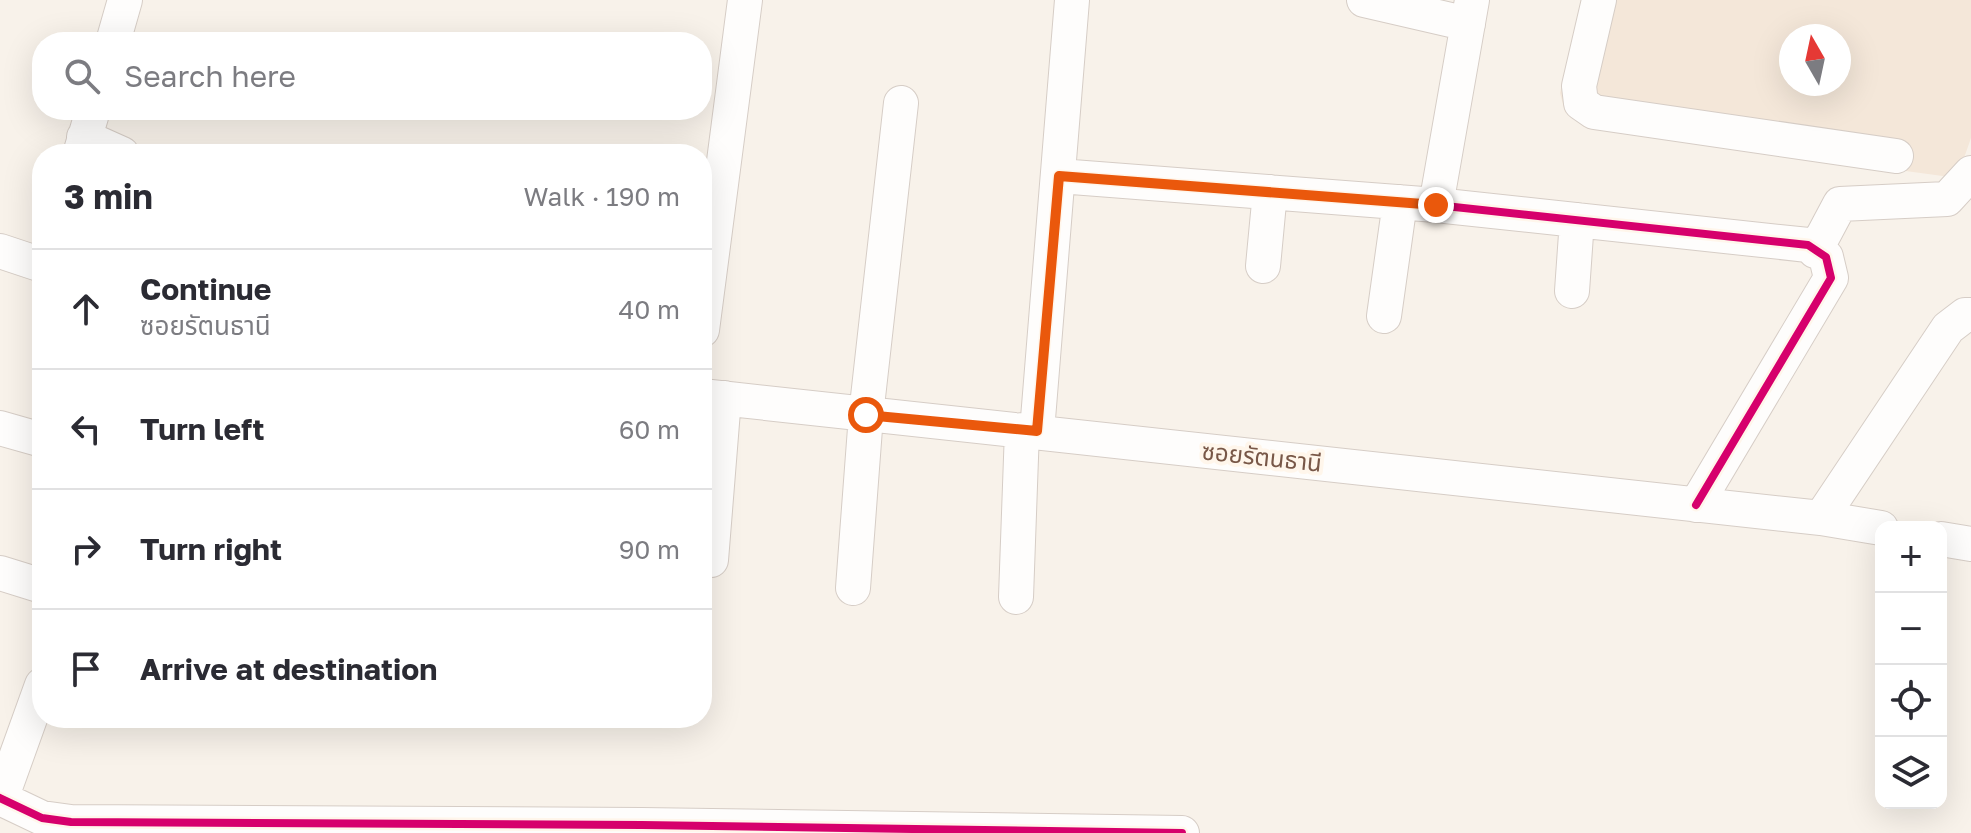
<!DOCTYPE html>
<meta charset="utf-8">
<style>
:root{--surface:#fff;--page:#f2f2f3;--text:#2b2b33;--muted:#7c7c81;--line:#e1e1e2}
body{margin:0;font-family:"Golos Text","Noto Sans Thai",sans-serif;background:var(--page);color:var(--text)}
.controls{position:absolute;right:24px;bottom:24px;display:grid;overflow:hidden;border-radius:16px;box-shadow:0 8px 32px #0002}
.controls button{width:72px;height:72px;display:grid;place-items:center;padding:0;border:0;border-bottom:2px solid var(--line);background:var(--surface);color:var(--text);font:40px sans-serif}
.compass{position:absolute;left:1779px;top:24px;width:72px;height:72px;border-radius:50%;background:var(--surface);box-shadow:0 8px 32px #0002;rotate:351deg}
.stop{position:absolute;width:24px;height:24px;margin:-18px;border:6px solid #ea580c;border-radius:50%;background:#fff}
.stop.end{background:#ea580c;border-color:#fff;box-shadow:0 2px 8px #0008}
.list{margin:0;padding:0;list-style:none}
h2{display:flex;justify-content:space-between;align-items:center;height:104px;margin:0;padding:0 32px;font-size:34px}
h2 small{font-size:26px;font-weight:400;color:var(--muted)}
.list li{display:grid;grid-template-columns:52px 1fr auto;gap:24px;align-items:center;box-sizing:border-box;height:120px;padding:0 32px;border-top:2px solid var(--line)}
.list b{display:block;font-size:30px;white-space:nowrap}
.list p{margin:0;font-size:26px;white-space:nowrap;color:var(--muted)}
.list em{font-size:26px;font-style:normal;color:var(--muted)}
.icon{flex:none;width:44px;height:44px;fill:none;stroke:currentColor;stroke-width:2;stroke-linecap:round;stroke-linejoin:round}
.map{position:relative;flex:none;width:1971px;height:833px;overflow:hidden}
.search{position:absolute;background:var(--surface);box-shadow:0 8px 32px #0002;left:32px;top:32px;width:680px;height:88px;display:flex;align-items:center;gap:20px;box-sizing:border-box;padding:0 28px;border-radius:32px;color:var(--muted);font-size:30px}
.panel{position:absolute;background:var(--surface);box-shadow:0 8px 32px #0002;left:32px;top:144px;width:680px;height:584px;border-radius:32px}
.map>svg:first-child{display:block}
.residential{fill:#f4e7d9;fill-rule:evenodd}
.lines{fill:none;stroke-linecap:round;stroke-linejoin:round}
.minor-casing{stroke:#d6cdc6;stroke-width:36}
.minor{stroke:#fefdfc;stroke-width:34}
.cycleway-casing{stroke:#fff6eb;stroke-width:13}
.cycleway{stroke:#d6006c;stroke-width:8}
.route{stroke:#ea580c;stroke-width:10}
.labels{text-anchor:middle;dominant-baseline:central;stroke-width:8;stroke-linejoin:round;paint-order:stroke}
.street-label{font-size:24px;fill:#785747;stroke:#fff6eb}
</style>
<div class="map">
<svg width="1971" height="833" viewBox="0 0 1971 833">
<rect width="100%" height="100%" fill="#f8f2ea"/>
<path class="residential" d="M1581 0H1971V138L1957 178 1584 127 1565 112 1560 93ZM1791 36H1839V84H1791Z"/>
<g class="lines">
<defs>
<path id="minor" d="M1364 0 1468 24
M1599 0 1579 86 1581 103 1594 112 1896 156
M113 42 125 0
M84 137 122 154
M80 154 93 110
M1059 176 1436 205 1808 245 1826 257 1831 278 1696 505
M1436 205 1472 0
M0 251 42 265
M1815 251 1840 204 1947 199 1971 173
M1263 266 1270 192
M1572 291 1577 220
M1384 316 1400 202
M702 330 745 0
M702 396 1821 518 1881 528
M0 428 42 440
M1037 431 1072 0
M1821 518 1948 328 1965 315H1971
M1941 539 1971 544
M711 560 724 398
M0 573 42 586
M853 588 866 415 901 103
M1016 597 1022 430
M0 798 42 818 71 822 642 825 1182 833
M1 799 42 685"/>
</defs>
<use href="#minor" class="minor-casing"/>
<use href="#minor" class="minor"/>
<defs>
<path id="cycleway" d="M1037 431 1059 176 1436 205 1808 245 1826 257 1831 278 1696 505
M0 798 42 818 71 822 642 825 1182 833"/>
</defs>
<use href="#cycleway" class="cycleway-casing"/>
<use href="#cycleway" class="cycleway"/>
</g>
<g class="lines">
<path class="route" d="M866 415 1037 431 1059 176 1436 205"/>
</g>
<g class="labels">
<g class="street-label">
<text transform="translate(1262 456) rotate(6)">ซอยรัตนธานี</text>
</g>
</g>
</svg>
<div class="controls">
<button>+</button>
<button>−</button>
<button><svg class="icon" aria-label="locate" viewBox="0 0 24 24"><circle cx="12" cy="12" r="6"/><path d="M12 2v4M12 18v4M2 12h4M18 12h4"/></svg></button>
<button><svg class="icon" aria-label="layers" viewBox="0 0 24 24"><path d="M12 4l9 5-9 5-9-5zM3 14l9 5 9-5"/></svg></button>
</div>
<svg class="compass" viewBox="-18 -18 36 36"><path d="M0-13l5 13h-10z" fill="#e53935"/><path d="M0 13l5-13h-10z" fill="#7c7c81"/></svg>
<div class="stop" style="left:866px;top:415px"></div>
<div class="stop end" style="left:1436px;top:205px"></div>
<div class="search"><svg class="icon" aria-label="search" viewBox="0 0 24 24"><circle cx="10" cy="10" r="6"/><path d="M15 15l6 6"/></svg>Search here</div>
<section class="panel">
<h2>3 min<small>Walk · 190 m</small></h2>
<ul class="list">
<li><svg class="icon" aria-label="ahead" viewBox="0 0 24 24"><path d="M12 20V5M6 11l6-6 6 6"/></svg><div><b>Continue</b><p>ซอยรัตนธานี</p></div><em>40 m</em></li>
<li><svg class="icon" aria-label="left" viewBox="0 0 24 24"><path d="M17 20v-9H6M10 6l-5 5 5 5"/></svg><div><b>Turn left</b></div><em>60 m</em></li>
<li><svg class="icon" aria-label="right" viewBox="0 0 24 24"><path d="M7 20v-9h11M14 6l5 5-5 5"/></svg><div><b>Turn right</b></div><em>90 m</em></li>
<li><svg class="icon" aria-label="arrive" viewBox="0 0 24 24"><path d="M6 21V4h12l-3 4 3 4H6"/></svg><div><b>Arrive at destination</b></div></li>
</ul>
</section>
</div>
